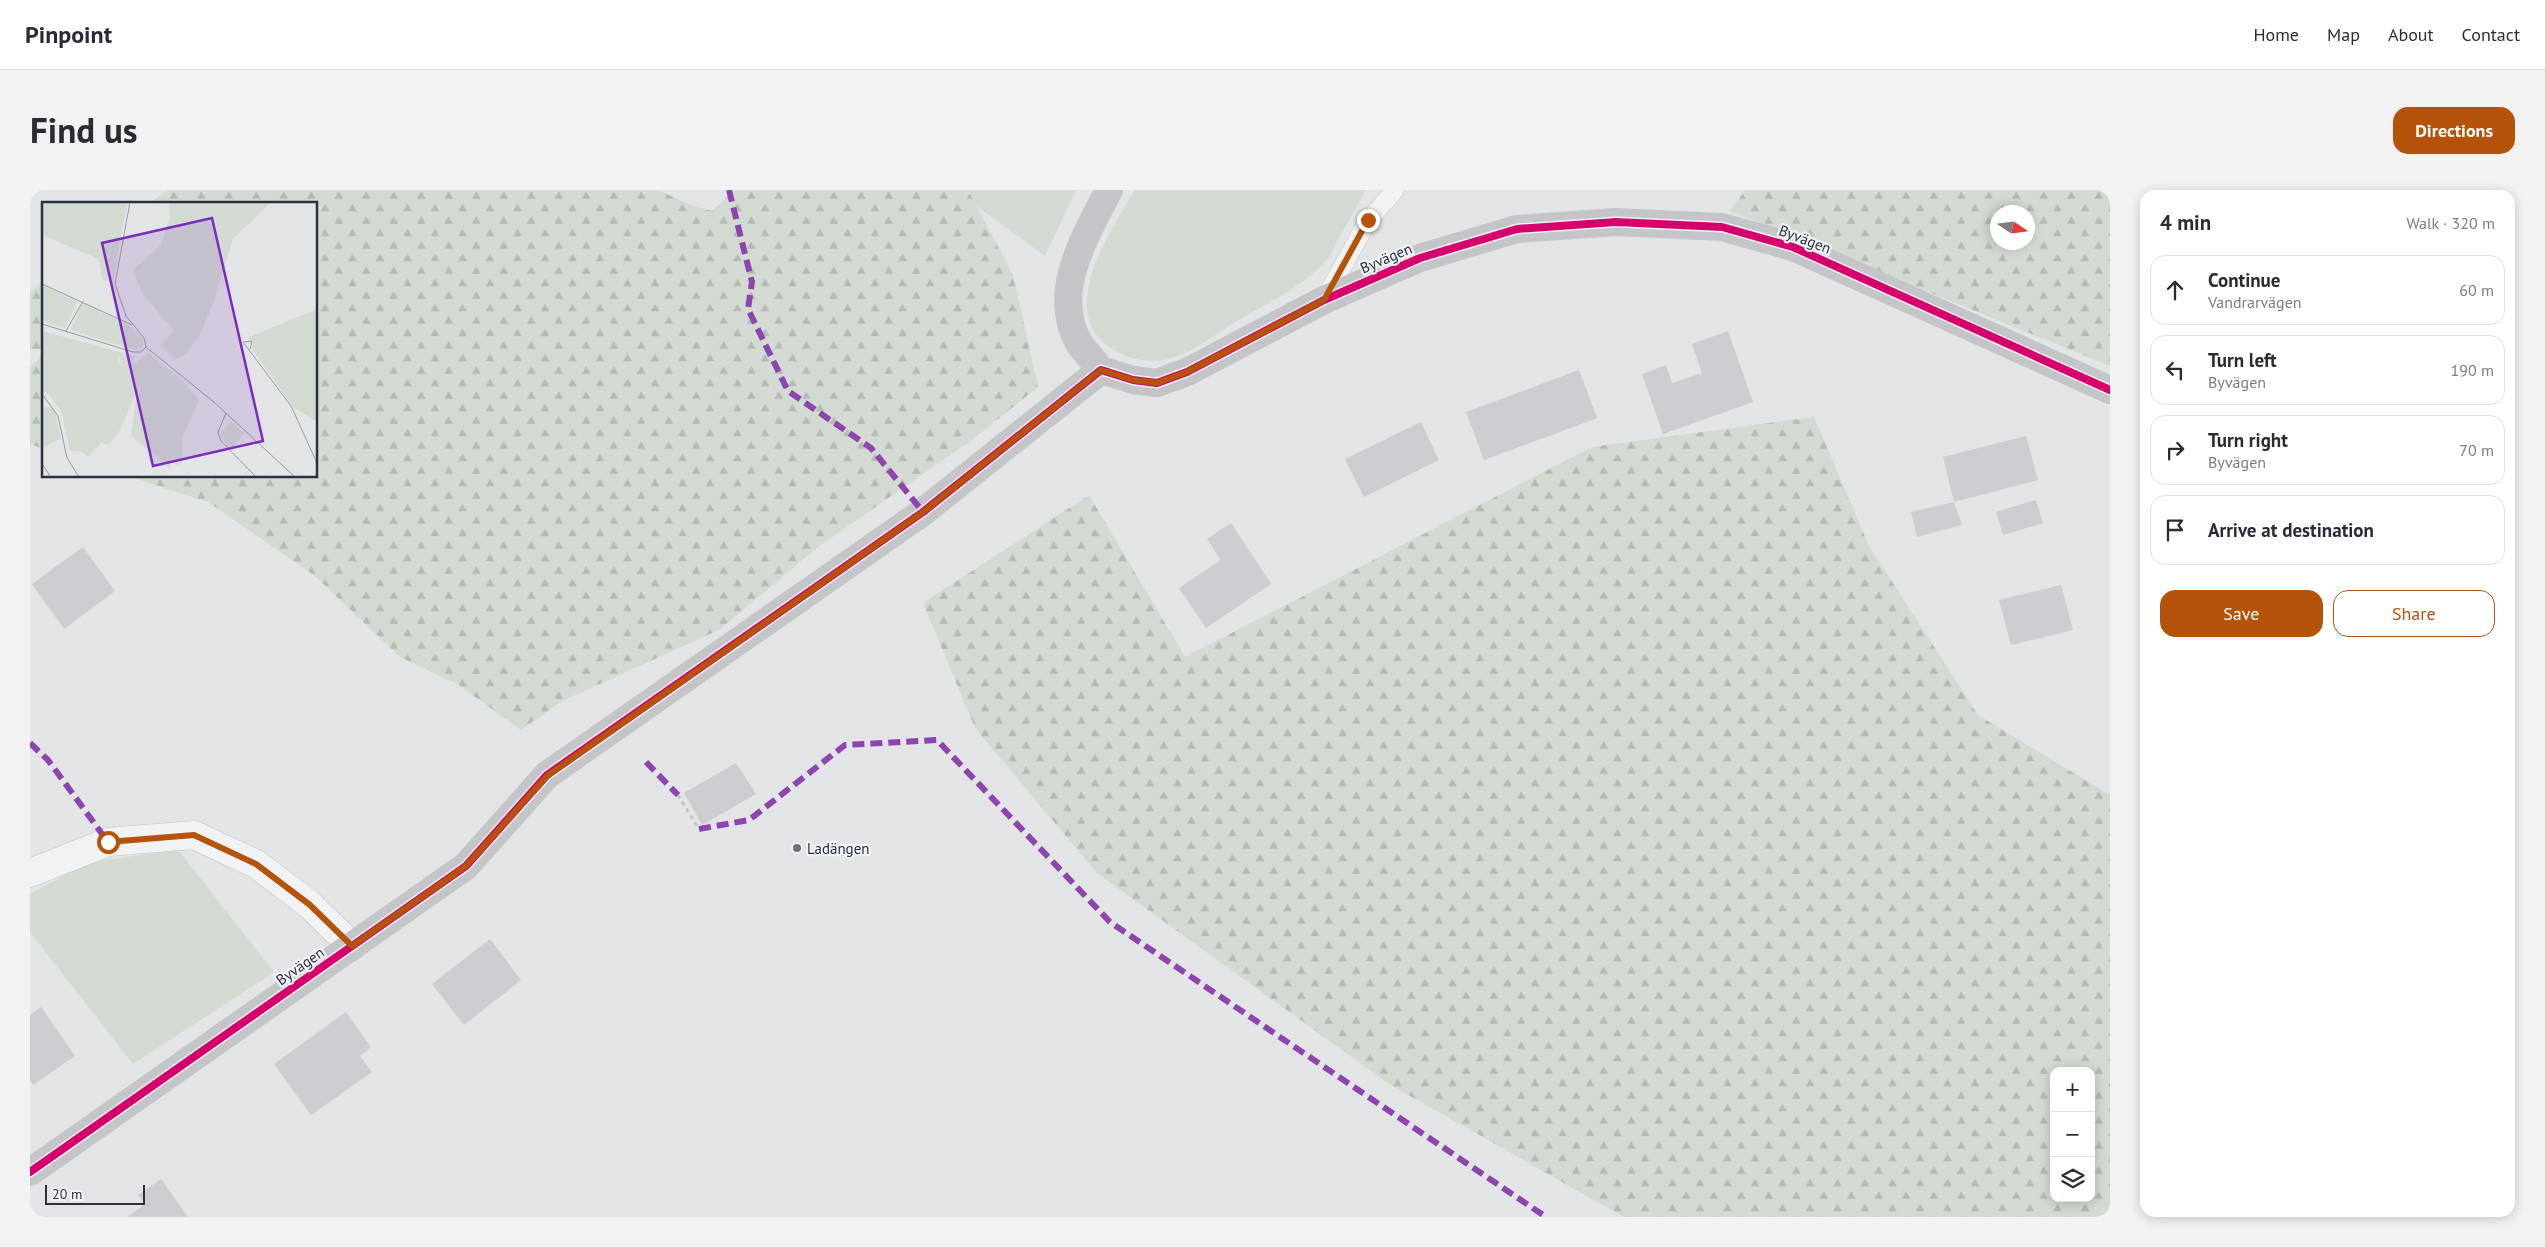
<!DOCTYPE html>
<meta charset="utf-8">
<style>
:root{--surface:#fff;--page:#f2f2f3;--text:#2b2b33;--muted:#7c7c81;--line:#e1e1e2;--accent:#b45309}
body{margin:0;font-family:"PT Sans",sans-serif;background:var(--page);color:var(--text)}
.controls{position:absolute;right:15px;bottom:15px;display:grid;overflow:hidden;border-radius:10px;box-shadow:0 2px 12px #0003}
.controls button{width:45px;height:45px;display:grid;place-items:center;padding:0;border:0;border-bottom:1px solid var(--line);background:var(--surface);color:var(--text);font:25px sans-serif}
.compass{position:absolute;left:1960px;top:15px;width:45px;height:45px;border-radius:50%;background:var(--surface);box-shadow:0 2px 12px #0003;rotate:103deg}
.scale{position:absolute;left:15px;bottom:12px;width:100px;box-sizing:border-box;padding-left:5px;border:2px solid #2a303e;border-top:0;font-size:14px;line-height:18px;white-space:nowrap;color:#2a303e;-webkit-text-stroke:4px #f0f2f6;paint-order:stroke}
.stop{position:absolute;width:15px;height:15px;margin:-11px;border:4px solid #b45309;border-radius:50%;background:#fff}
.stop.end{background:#b45309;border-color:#fff;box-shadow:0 1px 5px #0008}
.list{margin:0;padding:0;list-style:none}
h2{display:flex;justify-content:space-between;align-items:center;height:65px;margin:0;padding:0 20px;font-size:21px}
h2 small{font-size:16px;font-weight:400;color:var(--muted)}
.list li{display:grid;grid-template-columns:32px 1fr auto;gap:15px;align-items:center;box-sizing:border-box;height:70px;margin:0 10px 10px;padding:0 10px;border:1px solid var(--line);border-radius:15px}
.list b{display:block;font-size:19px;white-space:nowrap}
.list p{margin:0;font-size:16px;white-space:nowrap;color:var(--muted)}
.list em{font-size:16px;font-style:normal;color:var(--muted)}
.actions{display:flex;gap:10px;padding:15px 20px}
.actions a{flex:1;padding:11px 0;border:1px solid var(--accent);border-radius:15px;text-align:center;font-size:18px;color:var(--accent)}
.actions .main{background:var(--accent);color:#fff}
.icon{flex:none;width:28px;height:28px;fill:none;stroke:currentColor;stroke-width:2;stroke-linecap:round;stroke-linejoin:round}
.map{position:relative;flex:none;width:2080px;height:1027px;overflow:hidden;border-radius:15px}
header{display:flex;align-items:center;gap:30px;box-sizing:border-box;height:70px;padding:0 25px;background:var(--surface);border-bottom:1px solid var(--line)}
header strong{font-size:24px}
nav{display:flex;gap:28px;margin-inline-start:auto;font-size:18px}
.intro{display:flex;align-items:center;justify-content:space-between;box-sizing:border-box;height:120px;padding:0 30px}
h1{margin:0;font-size:35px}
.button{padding:12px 22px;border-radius:15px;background:var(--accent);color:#fff;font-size:18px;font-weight:700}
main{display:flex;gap:30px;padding:0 30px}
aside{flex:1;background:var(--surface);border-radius:15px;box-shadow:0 2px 12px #0003}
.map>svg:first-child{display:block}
.green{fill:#d2dad2}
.forest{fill:url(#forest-firs);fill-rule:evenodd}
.building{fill:#cccdd0}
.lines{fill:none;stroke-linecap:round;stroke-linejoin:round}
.lane-casing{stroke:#c0c2c4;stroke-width:19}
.street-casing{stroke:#c0c2c4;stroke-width:29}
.path{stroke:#c4c5c9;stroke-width:3;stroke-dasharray:4 4;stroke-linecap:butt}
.lane{stroke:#f1f2f4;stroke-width:18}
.street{stroke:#f1f2f4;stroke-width:28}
.secondary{stroke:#c3c5c8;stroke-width:28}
.quiet{stroke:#8e44ad;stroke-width:6;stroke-dasharray:12 6;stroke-linecap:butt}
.cycleway-casing{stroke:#f0f2f6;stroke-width:11}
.cycleway{stroke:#d6006c;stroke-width:8}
.route{stroke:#b45309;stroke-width:6}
.poi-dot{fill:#6a6f79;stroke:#f0f2f6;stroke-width:2}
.labels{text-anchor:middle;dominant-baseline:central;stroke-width:4.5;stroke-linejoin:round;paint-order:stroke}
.street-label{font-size:15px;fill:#2a303e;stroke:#f0f2f6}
.poi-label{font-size:15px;fill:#2a303e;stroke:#f0f2f6;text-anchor:start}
.inset-road{fill:none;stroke:#989ca3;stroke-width:1}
.view{fill:#7b2cbf;fill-opacity:0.15;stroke:#7b2cbf;stroke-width:2.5}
.inset-edge{fill:none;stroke:#2a303e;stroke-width:2.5}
</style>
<header>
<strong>Pinpoint</strong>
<nav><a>Home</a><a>Map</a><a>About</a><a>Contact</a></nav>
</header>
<div class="intro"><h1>Find us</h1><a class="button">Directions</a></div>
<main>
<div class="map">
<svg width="2080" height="1027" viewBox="0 0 2080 1027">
<defs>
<pattern id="forest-firs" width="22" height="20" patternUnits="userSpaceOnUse" patternTransform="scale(1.25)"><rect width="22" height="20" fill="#d2dad2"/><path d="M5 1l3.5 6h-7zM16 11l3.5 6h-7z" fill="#b4bbb5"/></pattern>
</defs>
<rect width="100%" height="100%" fill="#e2e4e6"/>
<path class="green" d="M936 0H1046L1015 66 947 16Z
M1105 0H1336C1328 15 1318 31 1310 46 1305 54 1302 65 1295 72 1271 97 1240 112 1210 129 1187 142 1169 160 1142 168 1122 174 1101 170 1084 160 1023 124 1080 42 1105 0Z
M148 660 244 782 103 874 0 742V704L59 672Z"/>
<path class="forest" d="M138 0H628L661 15 682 21 698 6 696 0H938L983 85 1008 197 943 249 788 357 689 440 532 511 491 540 427 494 370 467 285 386 178 312 97 286H286V14H118Z
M1715 0H2080V176L1700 21ZM1968 22H1998V52H1968Z
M14 91V159H0V102Z
M14 164V259L0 254V177Z
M1784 227 1839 356 1948 525 2080 605V1027H1594L1359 894 1067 683 945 538 893 413 1059 305 1155 467 1562 257ZM2024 881H2061V1008H2024Z"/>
<path class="building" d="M1698 141 1723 212 1633 244 1612 184 1636 175 1642 193 1672 183 1662 154Z
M1549 180 1567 228 1454 270 1436 222Z
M1391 232 1409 270 1334 307 1315 269Z
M1996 246 2008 290 1924 312 1913 267Z
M2006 310 2013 333 1973 345 1966 322Z
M1924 312 1932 335 1887 347 1881 322Z
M1201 333 1241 394 1176 438 1149 398 1191 370 1177 349Z
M53 357 85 401 34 439 2 394Z
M2031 395 2043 440 1981 455 1969 410Z
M706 573 726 604 672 635 654 603Z
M460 749 491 790 434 835 402 794Z
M11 817 45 866 3 895 0 890V825Z
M316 822 341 857 330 866 342 882 281 925 244 874Z
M131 989 158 1027H97L115 1014 108 1005Z"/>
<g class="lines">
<defs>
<path id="lane" d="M1294 110 1338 31 1365 0"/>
<path id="street" d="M0 683 78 652 164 645 226 674 280 715 322 756"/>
</defs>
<use href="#lane" class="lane-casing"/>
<use href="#street" class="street-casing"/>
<path class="path" d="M648 605 669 639"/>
<use href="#lane" class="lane"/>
<use href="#street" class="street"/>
<path class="secondary" d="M1071 180C1064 171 1055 162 1049 153 1020 102 1056 45 1079 0
M0 982 436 676 517 585 893 322 1071 180 1103 190 1127 193 1157 182 1294 110 1390 68 1487 39 1586 32 1692 37 1763 57 2080 200"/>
<path class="quiet" d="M699 0 722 92 718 119 758 201 841 258 893 322
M0 553 18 570 78 652
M616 572 648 605
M669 639 719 630 815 555 907 550 1080 732 1516 1027"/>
<defs>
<path id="cycleway" d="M0 982 436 676 517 585 893 322 1071 180 1103 190 1127 193 1157 182 1294 110 1390 68 1487 39 1586 32 1692 37 1763 57 2080 200"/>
</defs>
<use href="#cycleway" class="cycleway-casing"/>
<use href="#cycleway" class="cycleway"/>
</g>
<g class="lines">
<path class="route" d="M78 652 164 645 226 674 280 715 322 756 436 676 517 586 893 322 1071 180 1103 190 1127 193 1157 182 1294 110 1338 30"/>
</g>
<circle class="poi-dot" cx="767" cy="658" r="5"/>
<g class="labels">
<g class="street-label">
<text transform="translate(1775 49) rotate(21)">Byvägen</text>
<text transform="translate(1356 68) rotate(-23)">Byvägen</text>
<text transform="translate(270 776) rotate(-35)">Byvägen</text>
</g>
<g class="poi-label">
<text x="777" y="658">Ladängen</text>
</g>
</g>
<g transform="translate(12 12)">
<rect width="275" height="275" fill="#e2e4e6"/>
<path d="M0 83 35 100 23 126 0 119ZM40 101 89 125 99 135 101 145 92 148 29 128ZM0 129 93 154 86 166H81L77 155 65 171 40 179 31 216 22 223 19 196 24 165 0 149ZM8 205 13 209 19 236 3 245 0 243V206ZM189 219 202 231 188 249 178 232Z" fill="#d2dad2"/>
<path d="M0 0H85L71 82 60 77 57 57 0 33ZM128 0H229L191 37 173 96 158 133 145 150 133 158 118 143 132 129 100 91 91 68 119 43 127 18ZM275 107V220L251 205 210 147 211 139 205 136ZM0 149 25 165 19 196 22 214 7 192 0 189ZM107 151 141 179 157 198 140 237V261L136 263 128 259 129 267 89 234 95 189 76 232 66 243 60 240 46 255 40 250 28 249 22 223 31 216 40 179 65 171 74 155 81 166H85Z" fill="#d2dad2"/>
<path class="inset-road" d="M88 0 73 82 84 114 102 136 104 145 173 201 253 275M0 82 90 123M0 122 91 150H99L104 145M24 129 41 99M208 147 210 139 201 140 249 204 275 261M0 192 16 214 25 256 37 275M184 211 176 230 179 239 214 275M0 262 9 275"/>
<path class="view" d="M170 16 221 239 111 264 60 41Z"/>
<rect width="275" height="275" class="inset-edge"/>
</g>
</svg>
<div class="controls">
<button>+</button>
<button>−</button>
<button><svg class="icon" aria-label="layers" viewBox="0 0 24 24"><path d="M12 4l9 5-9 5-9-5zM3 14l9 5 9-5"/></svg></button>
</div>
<svg class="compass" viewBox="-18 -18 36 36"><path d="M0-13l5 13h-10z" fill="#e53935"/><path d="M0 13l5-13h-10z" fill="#7c7c81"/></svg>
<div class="scale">20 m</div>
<div class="stop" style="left:78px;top:652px"></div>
<div class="stop end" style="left:1338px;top:30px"></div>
</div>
<aside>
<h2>4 min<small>Walk · 320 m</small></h2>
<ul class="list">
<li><svg class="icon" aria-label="ahead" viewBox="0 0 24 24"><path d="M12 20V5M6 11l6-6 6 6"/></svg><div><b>Continue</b><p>Vandrarvägen</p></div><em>60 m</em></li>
<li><svg class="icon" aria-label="left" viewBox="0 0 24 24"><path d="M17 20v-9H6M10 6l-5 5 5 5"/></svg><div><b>Turn left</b><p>Byvägen</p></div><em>190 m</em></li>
<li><svg class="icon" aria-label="right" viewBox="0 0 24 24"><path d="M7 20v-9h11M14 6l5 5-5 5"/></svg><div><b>Turn right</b><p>Byvägen</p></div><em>70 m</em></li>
<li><svg class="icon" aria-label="arrive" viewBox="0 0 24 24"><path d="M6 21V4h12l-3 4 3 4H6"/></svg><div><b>Arrive at destination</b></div></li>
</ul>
<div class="actions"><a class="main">Save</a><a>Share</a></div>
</aside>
</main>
